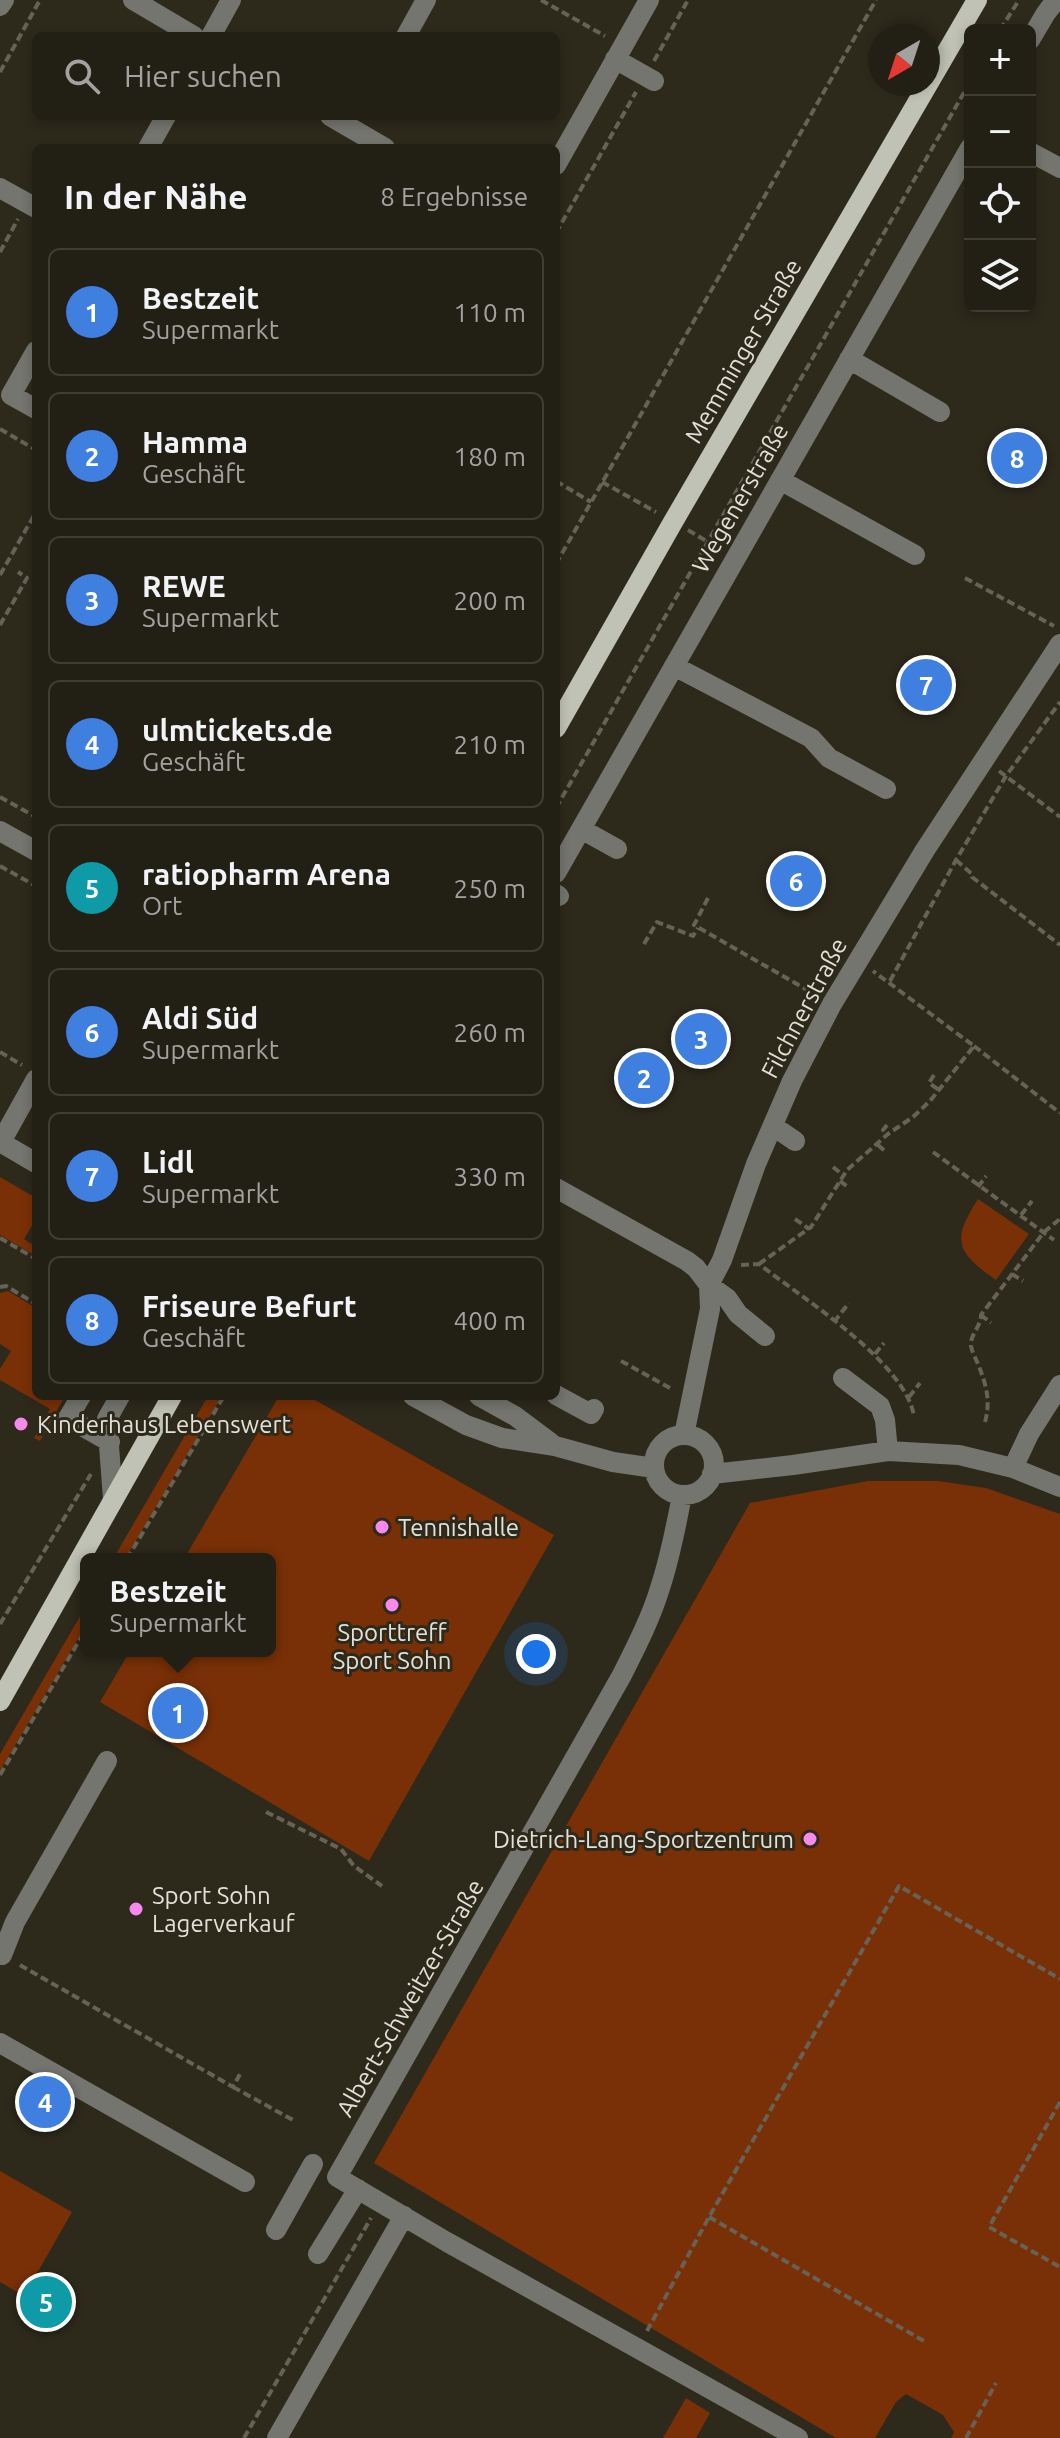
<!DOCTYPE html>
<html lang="de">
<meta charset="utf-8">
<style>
:root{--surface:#221f14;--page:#2a271d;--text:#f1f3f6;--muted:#a2a2a0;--line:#3f3d34;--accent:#b45309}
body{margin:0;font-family:Ubuntu,sans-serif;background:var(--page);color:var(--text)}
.controls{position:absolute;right:24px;top:24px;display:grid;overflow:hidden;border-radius:12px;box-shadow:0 4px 12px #0003}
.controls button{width:72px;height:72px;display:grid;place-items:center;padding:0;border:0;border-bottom:2px solid var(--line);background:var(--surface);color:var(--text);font:40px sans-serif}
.compass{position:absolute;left:868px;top:24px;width:72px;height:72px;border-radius:50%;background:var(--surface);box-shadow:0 4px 12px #0003;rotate:219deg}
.you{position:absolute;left:536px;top:1654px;width:28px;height:28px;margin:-20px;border:6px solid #fff;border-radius:50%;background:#1a73e8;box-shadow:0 0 0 12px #1a73e833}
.badge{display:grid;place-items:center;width:52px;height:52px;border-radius:50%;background:var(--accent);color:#fff;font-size:26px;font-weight:700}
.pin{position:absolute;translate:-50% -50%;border:4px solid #fff;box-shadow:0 2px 8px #0006}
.popup{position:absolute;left:80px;top:1553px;width:196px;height:104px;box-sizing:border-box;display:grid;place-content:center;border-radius:12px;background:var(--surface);filter:drop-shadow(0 2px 6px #0005);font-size:26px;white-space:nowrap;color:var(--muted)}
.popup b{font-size:30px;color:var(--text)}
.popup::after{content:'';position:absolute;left:50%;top:100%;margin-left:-16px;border:16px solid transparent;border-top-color:var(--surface)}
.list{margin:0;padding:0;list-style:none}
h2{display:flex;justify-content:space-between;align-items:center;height:104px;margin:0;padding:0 32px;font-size:34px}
h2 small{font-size:26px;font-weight:400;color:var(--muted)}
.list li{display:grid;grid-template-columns:52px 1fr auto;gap:24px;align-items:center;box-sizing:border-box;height:128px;margin:0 16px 16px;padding:0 16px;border:2px solid var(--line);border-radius:12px}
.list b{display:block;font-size:30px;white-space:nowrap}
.list p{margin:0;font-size:26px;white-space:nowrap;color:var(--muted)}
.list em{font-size:26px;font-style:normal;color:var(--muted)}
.icon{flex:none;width:44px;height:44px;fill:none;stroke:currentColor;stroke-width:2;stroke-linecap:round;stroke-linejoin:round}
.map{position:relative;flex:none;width:1060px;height:2438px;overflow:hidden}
.search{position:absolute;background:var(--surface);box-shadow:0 4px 12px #0003;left:32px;top:32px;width:528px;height:88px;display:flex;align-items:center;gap:20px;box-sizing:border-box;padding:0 28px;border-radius:12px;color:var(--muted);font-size:30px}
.panel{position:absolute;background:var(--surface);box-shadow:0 4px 12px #0003;left:32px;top:144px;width:528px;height:1256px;border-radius:12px}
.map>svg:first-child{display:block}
.green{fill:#793006}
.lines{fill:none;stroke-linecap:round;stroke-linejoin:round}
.path{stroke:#666256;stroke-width:4;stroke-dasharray:8 4;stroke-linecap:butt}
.minor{stroke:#74756e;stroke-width:20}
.major{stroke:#bfc2b4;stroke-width:20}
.poi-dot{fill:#f788ec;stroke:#2d291b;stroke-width:3}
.labels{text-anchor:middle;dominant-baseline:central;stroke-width:6;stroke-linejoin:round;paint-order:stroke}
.street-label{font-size:24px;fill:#e3e0d8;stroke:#2d291b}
.poi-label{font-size:24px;fill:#e3e0d8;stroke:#2d291b;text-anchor:start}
</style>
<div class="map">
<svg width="1060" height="2438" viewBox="0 0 1060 2438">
<rect width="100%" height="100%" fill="#2d291b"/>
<path class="green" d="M0 1177 36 1198V1219L24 1239 36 1247V1256L0 1235Z
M978 1199 1029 1234 996 1280C956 1252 951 1241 978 1199Z
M8 1291 36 1308V1396H65L40 1441 34 1438 50 1409 0 1380V1369L11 1351 0 1344V1293Z
M208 1396H222L125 1559H113Z
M279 1396H308L554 1535 369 1861 100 1702 130 1651H270V1559H184Z
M868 1481H938L986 1488 1060 1514V2438H951L954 2432 943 2415 906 2394 896 2402 875 2438H836L374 2163 750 1503Z
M86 1606V1625L0 1771V1754Z
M0 2171 72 2212 24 2296 0 2282Z
M686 2398 710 2413 696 2438H663Z"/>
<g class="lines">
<path class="path" d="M541 0 605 36
M1000 30 1019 0
M654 61 688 0
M1030 69 1036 59
M0 72 40 0
M556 233 636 92
M0 252 18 219
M0 429 36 450
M556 481 591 502
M602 482 656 512
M688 530 718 548
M556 564 876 0
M0 575 36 512
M965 578 1054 626
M0 625 27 578 18 572
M999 771 1060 817
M0 797 36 817
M556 808 970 82
M956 860 972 874V877L1060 945
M0 866 36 886
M708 898 694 925 816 995
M644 944 657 922 693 936 698 928
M890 981 956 860 1006 776 1060 702
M974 1046 1060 1113
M0 1052 22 1065
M934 1075 929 1083 939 1090
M887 1125 883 1130 888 1134
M878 1145 887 1153
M933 1152 1054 1240
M833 1167 843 1175
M840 1181 848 1187
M978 1187 986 1176
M1021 1215 1032 1201
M795 1219 809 1229
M0 1238 36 1259
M759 1264 811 1227 847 1170 888 1134 913 1117 930 1101 974 1046 873 971
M741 1265 759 1264C802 1298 905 1362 914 1416
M1012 1274 1023 1281
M0 1287 6 1286 36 1304
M981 1315 991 1323
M834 1322 849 1303
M875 1354 884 1343
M621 1361 670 1388
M909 1397 920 1383
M985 1422C991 1401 986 1384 978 1364 976 1359 972 1352 971 1346 970 1334 981 1327 981 1315L1044 1232 1060 1219
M127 1559 224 1396
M0 1624 91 1474
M0 1775 86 1629
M266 1812 341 1849 354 1866 382 1886
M20 1965 233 2087 240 2074
M233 2087 293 2120
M1060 2102 989 2227 1060 2267
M709 2217 924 2341
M647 2331 709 2217 899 1886 1060 1979
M244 2438 371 2218
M966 2438 996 2383"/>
<path class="minor" d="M133 0 194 36
M0 6 4 0
M211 36 231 0
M406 36 426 0
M1030 40 1046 13 1056 0
M615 59 654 81
M330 116 385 148
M148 148 166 116
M1030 152 1060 168
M556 165 649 0
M0 188 36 208
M36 351 11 395 36 409
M849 359 940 412
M780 480 915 555
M674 666 811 738 829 758 886 789
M581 829 617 849
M0 831 36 851
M556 873 970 148
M556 894 559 896
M773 1126 795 1141
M0 1142 36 1163
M1 1142 36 1079
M556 1188 687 1261 696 1268 709 1285 727 1298 738 1314 765 1336
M843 1378 880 1406 885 1420 888 1451
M556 1395 591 1414 594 1409
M81 1396 68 1418 110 1442
M413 1396 466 1425 502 1438 555 1446 613 1462 654 1468
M479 1396 515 1416 551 1443
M684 1435 710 1309 709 1285 722 1260 756 1164 792 1081 832 1004 925 850 1060 644
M654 1465a30 30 0 1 1 60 0a30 30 0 1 1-60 0Z
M1013 1468 1029 1434 1060 1385
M712 1474 793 1465 888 1451 959 1455 1013 1468 1060 1487
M682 1495C676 1527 670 1558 660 1588 651 1618 636 1647 622 1675L337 2177 447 2242 798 2438
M113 1499 107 1419 120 1396
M2 1955 15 1922 107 1761
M0 2043 245 2182
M276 2230 313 2164
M318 2254 358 2189
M277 2438 404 2216"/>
<path class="major" d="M556 728 673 522 977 0
M0 1701 172 1396"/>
</g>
<g class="poi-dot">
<circle cx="21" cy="1424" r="8"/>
<circle cx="382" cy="1527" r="8"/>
<circle cx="392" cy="1605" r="8"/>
<circle cx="810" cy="1839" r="8"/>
<circle cx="136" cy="1909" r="8"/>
</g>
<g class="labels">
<g class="street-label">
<text transform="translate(743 351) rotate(-60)">Memminger Straße</text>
<text transform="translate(740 498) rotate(-60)">Wegenerstraße</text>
<text transform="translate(804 1008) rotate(-62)">Filchnerstraße</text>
<text transform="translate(410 1998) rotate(-60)">Albert-Schweitzer-Straße</text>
</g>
<g class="poi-label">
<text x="37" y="1424">Kinderhaus Lebenswert</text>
<text x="398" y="1527">Tennishalle</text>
<text x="392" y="1632" text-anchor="middle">Sporttreff<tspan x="392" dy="28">Sport Sohn</tspan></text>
<text x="794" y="1839" text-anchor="end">Dietrich-Lang-Sportzentrum</text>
<text x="152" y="1895">Sport Sohn<tspan x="152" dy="28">Lagerverkauf</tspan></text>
</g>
</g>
</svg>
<div class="controls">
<button>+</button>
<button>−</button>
<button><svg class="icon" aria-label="locate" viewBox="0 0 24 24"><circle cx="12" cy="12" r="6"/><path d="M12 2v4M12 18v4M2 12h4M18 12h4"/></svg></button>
<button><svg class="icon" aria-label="layers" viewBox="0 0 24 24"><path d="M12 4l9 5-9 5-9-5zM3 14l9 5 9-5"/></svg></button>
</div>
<svg class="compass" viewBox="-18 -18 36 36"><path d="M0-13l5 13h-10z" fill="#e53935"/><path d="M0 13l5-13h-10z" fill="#a2a2a0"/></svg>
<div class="you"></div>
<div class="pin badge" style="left:178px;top:1713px;background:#3f7fe0">1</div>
<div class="popup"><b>Bestzeit</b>Supermarkt</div>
<div class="pin badge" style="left:644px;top:1078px;background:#3f7fe0">2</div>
<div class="pin badge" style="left:701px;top:1039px;background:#3f7fe0">3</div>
<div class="pin badge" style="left:45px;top:2102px;background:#3f7fe0">4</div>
<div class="pin badge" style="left:46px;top:2302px;background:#0f9aa8">5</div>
<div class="pin badge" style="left:796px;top:881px;background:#3f7fe0">6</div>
<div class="pin badge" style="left:926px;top:685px;background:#3f7fe0">7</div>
<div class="pin badge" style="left:1017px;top:458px;background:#3f7fe0">8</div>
<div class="search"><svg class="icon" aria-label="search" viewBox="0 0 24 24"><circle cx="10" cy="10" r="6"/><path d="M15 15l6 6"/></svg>Hier suchen</div>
<section class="panel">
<h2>In der Nähe<small>8 Ergebnisse</small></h2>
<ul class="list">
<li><span class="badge" style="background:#3f7fe0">1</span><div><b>Bestzeit</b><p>Supermarkt</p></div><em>110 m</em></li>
<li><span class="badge" style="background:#3f7fe0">2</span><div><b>Hamma</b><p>Geschäft</p></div><em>180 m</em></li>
<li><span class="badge" style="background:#3f7fe0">3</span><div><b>REWE</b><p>Supermarkt</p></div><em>200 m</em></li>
<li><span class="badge" style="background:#3f7fe0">4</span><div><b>ulmtickets.de</b><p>Geschäft</p></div><em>210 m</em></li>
<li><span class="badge" style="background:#0f9aa8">5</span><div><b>ratiopharm Arena</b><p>Ort</p></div><em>250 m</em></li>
<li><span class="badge" style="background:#3f7fe0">6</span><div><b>Aldi Süd</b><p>Supermarkt</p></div><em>260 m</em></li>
<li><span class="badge" style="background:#3f7fe0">7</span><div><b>Lidl</b><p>Supermarkt</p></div><em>330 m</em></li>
<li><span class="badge" style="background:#3f7fe0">8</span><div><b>Friseure Befurt</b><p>Geschäft</p></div><em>400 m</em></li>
</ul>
</section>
</div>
